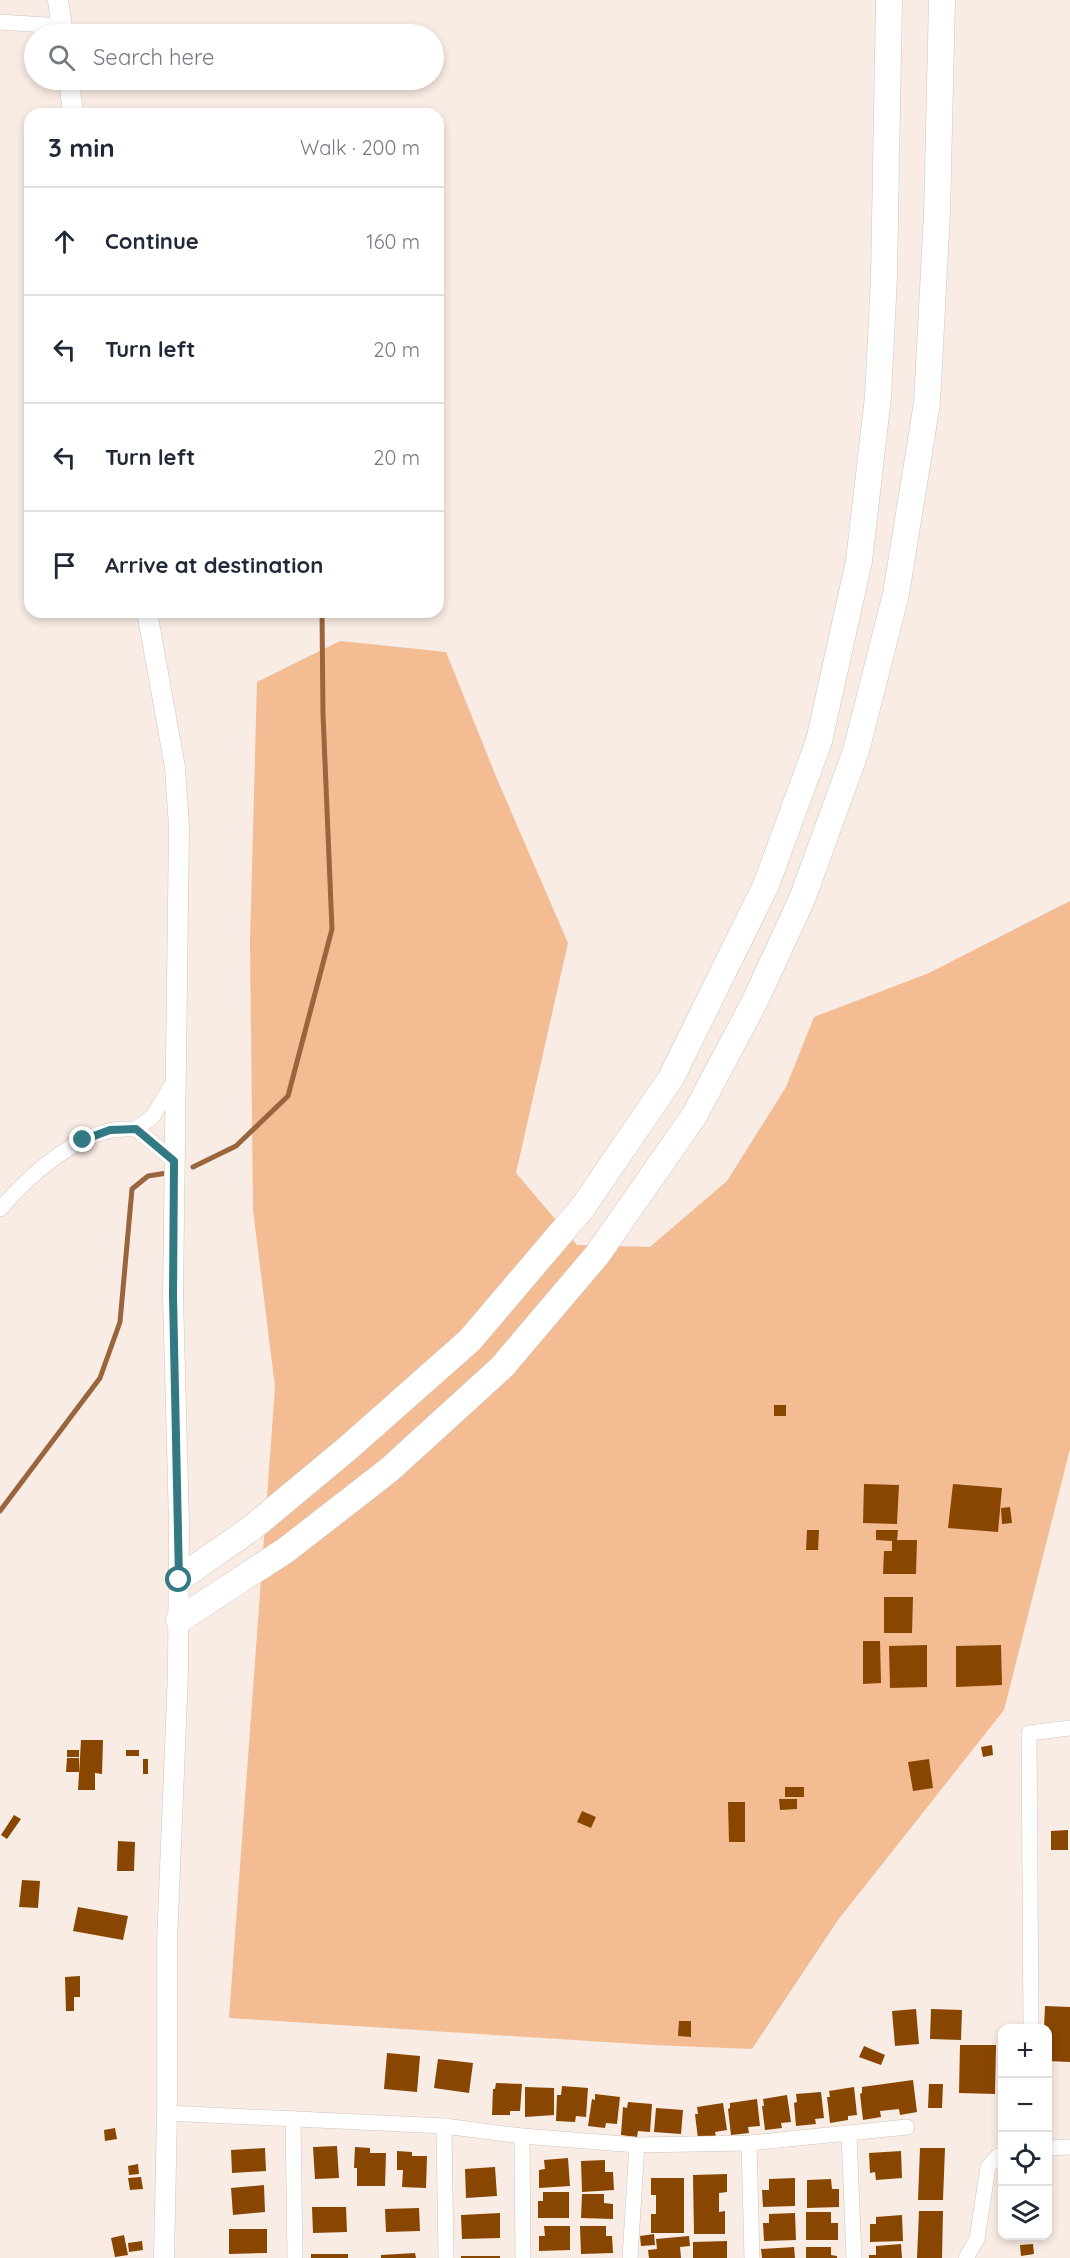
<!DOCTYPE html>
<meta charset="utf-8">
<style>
:root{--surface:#fff;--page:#f6f6f7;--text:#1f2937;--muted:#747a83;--line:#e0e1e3}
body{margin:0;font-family:Quicksand,sans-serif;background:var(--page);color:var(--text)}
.controls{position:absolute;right:18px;bottom:18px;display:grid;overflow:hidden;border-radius:12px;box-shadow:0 3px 9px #0003}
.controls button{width:54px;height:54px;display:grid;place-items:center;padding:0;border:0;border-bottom:2px solid var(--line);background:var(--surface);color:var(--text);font:30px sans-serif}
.stop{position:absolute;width:18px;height:18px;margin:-14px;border:4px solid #327983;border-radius:50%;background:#fff}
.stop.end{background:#327983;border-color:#fff;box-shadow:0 2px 6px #0008}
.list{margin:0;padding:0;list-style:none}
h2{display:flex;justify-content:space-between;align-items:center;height:78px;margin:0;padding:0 24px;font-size:26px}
h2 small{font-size:20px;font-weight:400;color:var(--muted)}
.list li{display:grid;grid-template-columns:39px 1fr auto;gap:18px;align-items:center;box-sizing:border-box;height:108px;padding:0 24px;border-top:2px solid var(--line)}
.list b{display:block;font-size:22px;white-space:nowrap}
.list em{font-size:20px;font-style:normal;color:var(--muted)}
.icon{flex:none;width:33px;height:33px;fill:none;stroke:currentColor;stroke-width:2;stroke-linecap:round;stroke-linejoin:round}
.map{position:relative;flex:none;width:1070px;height:2258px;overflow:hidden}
.search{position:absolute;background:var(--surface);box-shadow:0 3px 9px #0003;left:24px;top:24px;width:420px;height:66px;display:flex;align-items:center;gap:15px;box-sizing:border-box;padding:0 21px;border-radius:33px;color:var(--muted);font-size:22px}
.panel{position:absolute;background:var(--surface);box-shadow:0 3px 9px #0003;left:24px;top:108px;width:420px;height:510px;border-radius:18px}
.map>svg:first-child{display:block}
.green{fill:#f4bc93}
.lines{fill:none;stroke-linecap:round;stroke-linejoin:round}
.stream{stroke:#99653d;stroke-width:5}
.building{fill:#884600}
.minor-casing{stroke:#cfc4bb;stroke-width:16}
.tertiary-casing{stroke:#cfc4bb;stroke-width:21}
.trunk-casing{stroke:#cfc4bb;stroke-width:27}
.minor{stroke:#fff;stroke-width:15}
.tertiary{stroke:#fff;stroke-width:20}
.trunk{stroke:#fff;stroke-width:26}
.route{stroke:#327983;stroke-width:8}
</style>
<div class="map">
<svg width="1070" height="2258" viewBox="0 0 1070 2258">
<rect width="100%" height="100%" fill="#f9ece4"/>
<path class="green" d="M340 641 446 652 497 779 568 943 516 1173 577 1245 650 1247 727 1181 786 1087 814 1017 929 973 1070 901V1449L1004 1710 838 1920 752 2049 652 2045 229 2018 275 1387 253 1210 250 942 257 682Z"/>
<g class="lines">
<path class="stream" d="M193 1167 236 1146 288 1096 332 929 323 714 322 612
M0 1511 100 1378 120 1322 132 1189 148 1176 167 1173"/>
</g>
<path class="building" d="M774 1405H786V1416H774Z
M864 1484 899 1485 897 1524 863 1523Z
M953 1484 1002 1488 998 1532 948 1528Z
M1010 1507 1012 1523 1002 1524 1001 1508Z
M807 1530H819L818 1550H806Z
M876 1530H898L897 1540H917L916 1574H883L884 1551H892V1541L876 1540Z
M884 1597H913L912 1633H884Z
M863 1641H880L881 1683 863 1684Z
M927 1645V1687L890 1688 889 1646Z
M1001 1645 1002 1685 956 1687V1646Z
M81 1740H103L102 1774 95 1773V1790H78L80 1758H82H80Z
M992 1745 993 1755 983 1757 981 1747Z
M67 1750H79V1757H67Z
M126 1750H139V1756H126Z
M67 1758H79V1772H66Z
M143 1759H148V1774H143Z
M929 1759 933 1788 913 1791 908 1762Z
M785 1787H804V1797H785Z
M779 1799H797V1809L780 1810Z
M728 1802H745V1842H729Z
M582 1811 596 1817 591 1828 577 1822Z
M14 1815 21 1819 7 1839 1 1835Z
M1068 1830V1850H1051V1831Z
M118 1841 135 1842 134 1871H117Z
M22 1880 40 1881 38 1908 19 1907Z
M78 1907 128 1916 123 1940 73 1931Z
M80 1976V1997H74V2011H66L65 1977Z
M1045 2006 1070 2007V2062L1048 2061V2028H1044Z
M916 2009 919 2044 895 2046 892 2011Z
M931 2009 962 2010 961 2040 930 2039Z
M679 2021H691V2037L678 2036Z
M960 2045H996L995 2094 959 2093Z
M864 2046 885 2055 881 2065 859 2057Z
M387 2053 420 2056 417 2092 384 2089Z
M438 2059 473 2063 469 2093 434 2088Z
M913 2080 917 2112 900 2115 899 2109 880 2111 881 2117 863 2120 860 2094 862 2093V2087Z
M496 2083 522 2084 520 2111H510V2115H492L493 2089H495Z
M929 2084H943L942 2108H928Z
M562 2086 588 2088 586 2117 576 2116 575 2122 556 2121 557 2095H561Z
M525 2087 554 2088V2115L525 2117Z
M854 2087 857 2115 848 2116V2120L830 2123 827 2097H830L829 2091Z
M821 2092 824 2118 815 2119 816 2124 796 2126 794 2103 797 2102 796 2094Z
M595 2094 620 2097 617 2124 606 2123 605 2128 588 2126 592 2099 595 2100Z
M787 2095 791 2122 781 2123 782 2128 765 2130 762 2106H764L763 2099Z
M757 2099 760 2126 748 2127 749 2133 731 2135 728 2109 730 2108V2103Z
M628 2102 652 2104 650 2132 638 2131 637 2137 621 2135 623 2107 627 2108Z
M723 2103 727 2130 715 2132 716 2137 698 2139 695 2114H698L697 2107Z
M656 2108 683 2110 681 2134 654 2132Z
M115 2128 117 2139 105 2141 104 2130Z
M337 2146 339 2178 315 2179 313 2147Z
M355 2147 370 2148V2153H386L385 2186H357V2168H354Z
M265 2148 266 2171 232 2173 231 2150Z
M920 2148H945L943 2200H918Z
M397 2151 412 2152V2156H427L426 2188 402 2187 403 2170H397Z
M901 2151 902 2178 876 2180 875 2172 870 2173 869 2153Z
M568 2158 570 2186 539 2188V2170L545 2169 544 2160Z
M605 2160V2172H613L614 2190 582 2192 581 2161Z
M138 2164 139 2174 129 2175 128 2166Z
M495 2167 497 2196 466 2198 465 2169Z
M727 2174V2192L719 2193V2212L725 2211V2234H694L693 2175Z
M141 2177 143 2189 130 2190 128 2178Z
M651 2178H684V2233H651V2214H656V2195H651Z
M795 2178V2206L763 2207 762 2190H769V2179Z
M831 2179 832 2189H839V2207L807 2208V2180Z
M264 2185 265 2212 233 2215 231 2188Z
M543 2192H569V2218H538V2201H543Z
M582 2194H604V2203L613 2204V2219L581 2218Z
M312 2207H346L347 2232 313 2233Z
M419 2208 420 2231 386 2232 385 2209Z
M919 2211H943L942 2258H917Z
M806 2212H831V2223H838V2240H806Z
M500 2213V2238L462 2239 461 2215Z
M795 2213 796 2240 764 2241 763 2223H769V2214Z
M902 2215 903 2241 870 2242V2224H876V2217Z
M544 2226H570V2250L539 2251V2236H545Z
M580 2226H606V2236H612L613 2253 581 2254Z
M229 2229H267V2253L229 2254Z
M654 2234 655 2245 641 2246 640 2236Z
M124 2235 128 2255 115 2257 111 2238Z
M689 2236 690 2246 680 2247 681 2258H649L648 2250 657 2249 656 2239Z
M142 2241 143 2250 129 2252 128 2243Z
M727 2241V2258H693V2242Z
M901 2244 902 2258H869V2255H876V2246Z
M1033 2244 1034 2254 1021 2256 1020 2245Z
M794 2247 795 2258H762L761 2249Z
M806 2247H831V2255L837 2256V2258H806Z
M415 2253 416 2258H381V2255Z
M311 2254H348V2258H311Z
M461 2256H500V2258H461Z"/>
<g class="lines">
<defs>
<path id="minor" d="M0 22 61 26
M136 1129 153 1116 174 1081
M0 1209C28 1177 66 1142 108 1131 117 1128 127 1129 136 1129L174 1161
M1031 2028 1029 1733 1070 1728
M167 2113 444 2126 522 2136 637 2145 749 2143 907 2127
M293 2118 295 2258
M444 2126 446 2258
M849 2133 854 2258
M522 2136 523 2258
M749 2143 752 2258
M1048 2148 1070 2147
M630 2258 637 2145
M966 2258 977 2239 988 2167 998 2156 1002 2155"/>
<path id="tertiary" d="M58 0 63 34
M69 80 73 114
M147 612 175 767 179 827 173 1296 179 1523 178 1673 167 1943V2113L164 2258"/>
<path id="trunk" d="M179 1579 253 1527 348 1448 470 1340 583 1207 671 1078 766 885 819 741 859 561 878 397 884 277 889 0
M179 1620 286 1550 389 1470 502 1367 597 1255 694 1116 754 1003 802 899 856 751 896 594 927 403 937 213 942 0"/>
</defs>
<use href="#minor" class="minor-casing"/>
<use href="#tertiary" class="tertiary-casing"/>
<use href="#trunk" class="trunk-casing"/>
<use href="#minor" class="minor"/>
<use href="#tertiary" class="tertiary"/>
<use href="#trunk" class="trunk"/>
</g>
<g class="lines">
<path class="route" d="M83 1140 110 1130 136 1129 174 1161 173 1296 179 1580"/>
</g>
</svg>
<div class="controls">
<button>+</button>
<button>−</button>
<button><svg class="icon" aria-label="locate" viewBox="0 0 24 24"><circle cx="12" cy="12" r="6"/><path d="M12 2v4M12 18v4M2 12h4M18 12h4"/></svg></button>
<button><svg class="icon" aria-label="layers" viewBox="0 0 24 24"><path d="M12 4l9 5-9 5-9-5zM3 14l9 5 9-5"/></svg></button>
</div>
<div class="stop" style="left:179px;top:1580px"></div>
<div class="stop end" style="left:83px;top:1140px"></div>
<div class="search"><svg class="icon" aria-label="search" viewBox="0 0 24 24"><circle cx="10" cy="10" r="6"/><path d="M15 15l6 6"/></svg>Search here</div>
<section class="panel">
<h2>3 min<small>Walk · 200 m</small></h2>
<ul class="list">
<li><svg class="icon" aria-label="ahead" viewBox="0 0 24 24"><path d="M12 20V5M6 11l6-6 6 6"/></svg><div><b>Continue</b></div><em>160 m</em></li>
<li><svg class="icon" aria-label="left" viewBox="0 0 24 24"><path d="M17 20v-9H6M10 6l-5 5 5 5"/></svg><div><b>Turn left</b></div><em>20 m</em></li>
<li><svg class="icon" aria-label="left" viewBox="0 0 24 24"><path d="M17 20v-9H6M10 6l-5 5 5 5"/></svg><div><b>Turn left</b></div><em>20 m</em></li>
<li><svg class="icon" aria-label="arrive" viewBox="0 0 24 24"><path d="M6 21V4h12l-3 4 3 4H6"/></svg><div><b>Arrive at destination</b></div></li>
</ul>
</section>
</div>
